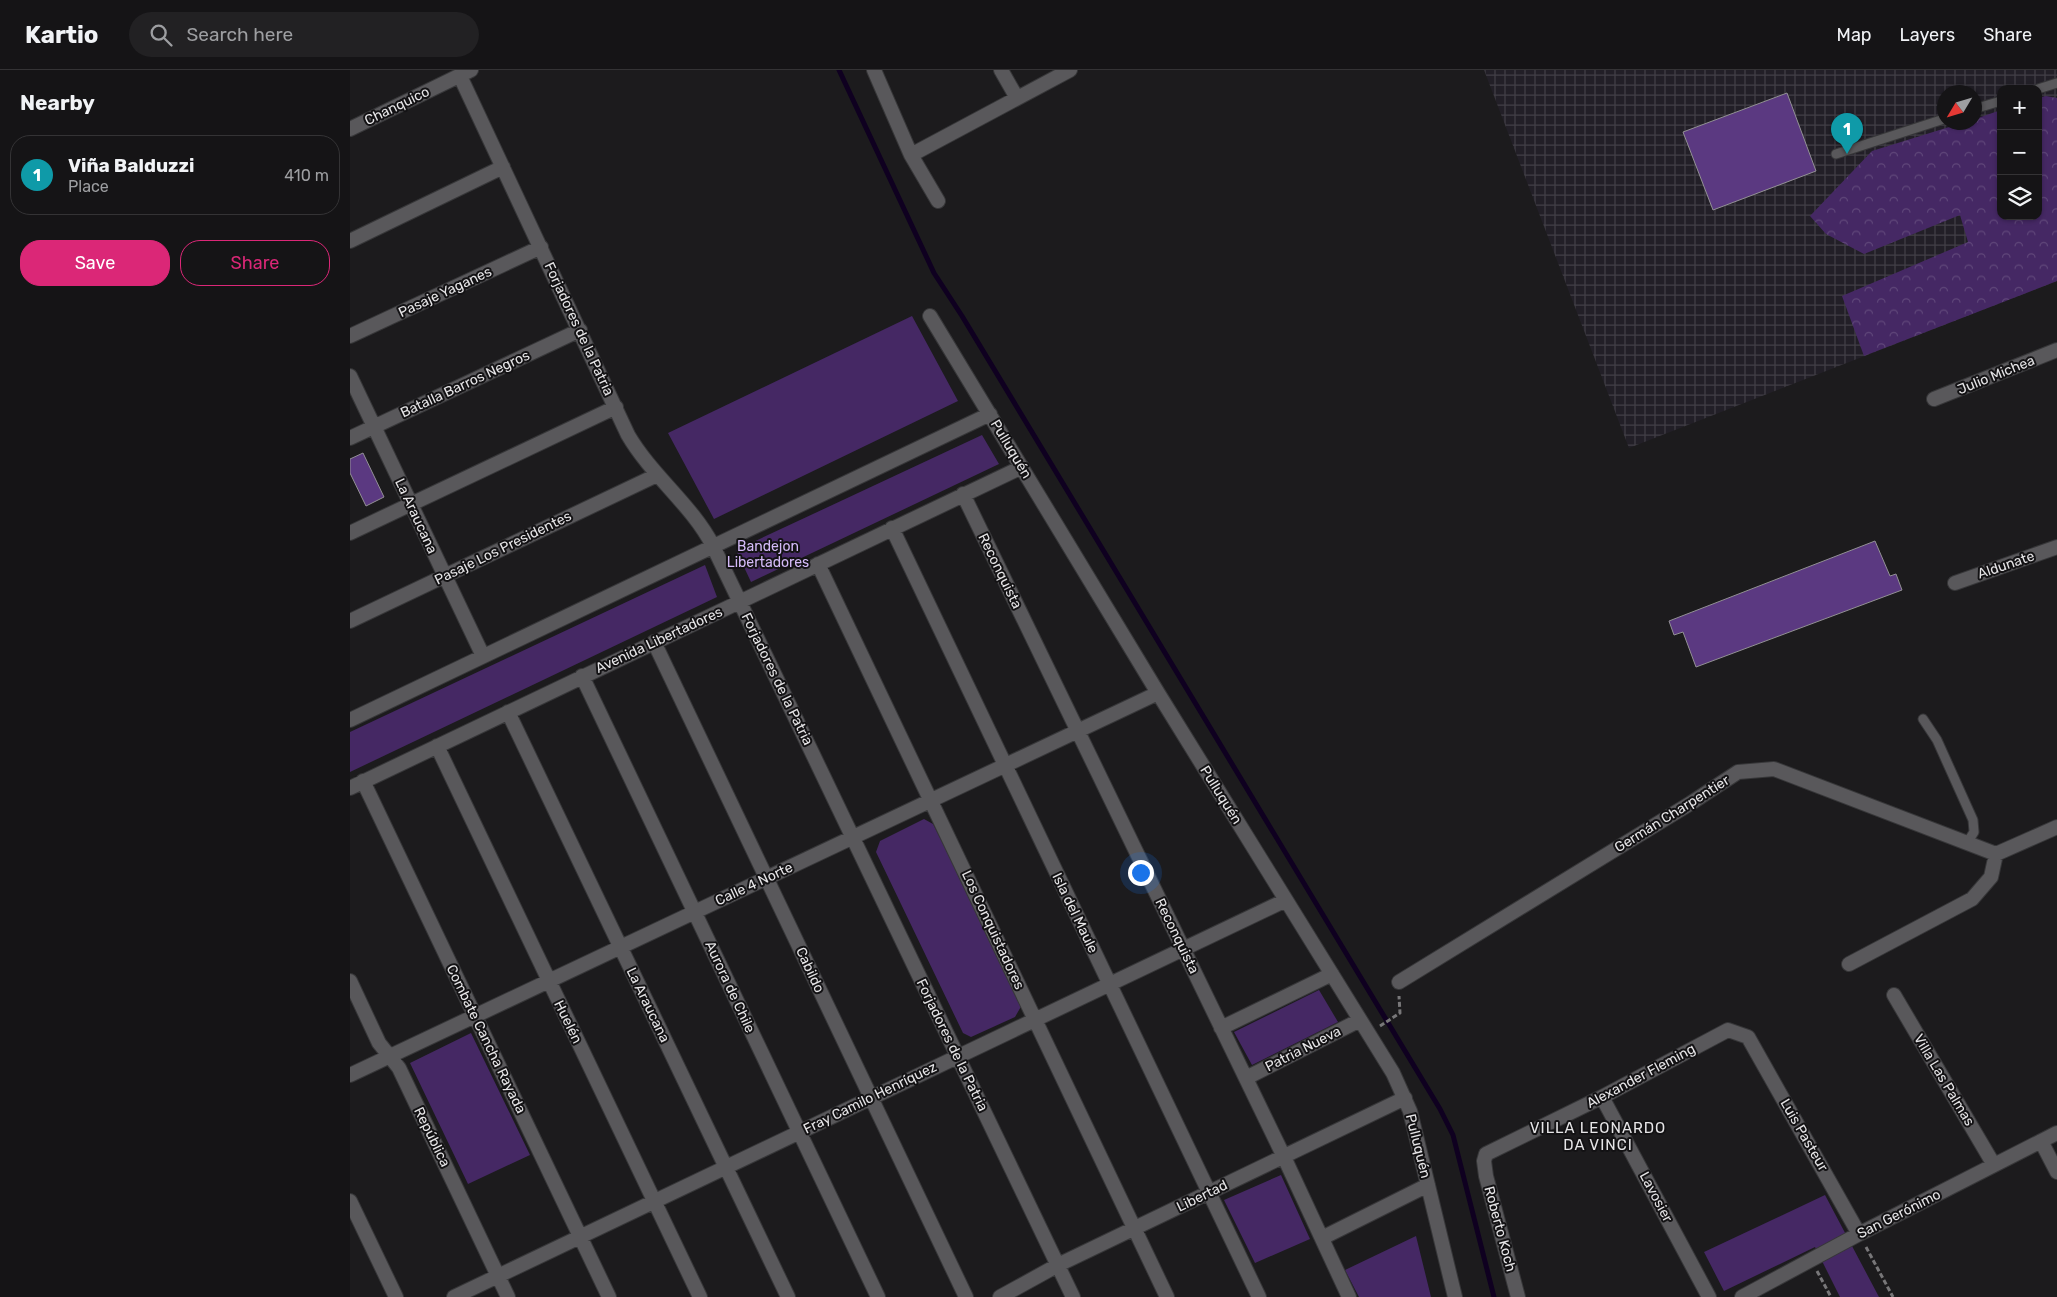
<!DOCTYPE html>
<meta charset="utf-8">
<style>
:root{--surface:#151416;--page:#222123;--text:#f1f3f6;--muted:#9d9ea1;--line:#343335;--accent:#db2777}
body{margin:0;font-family:Rubik,sans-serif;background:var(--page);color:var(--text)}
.controls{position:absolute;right:15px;top:15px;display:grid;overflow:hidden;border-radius:10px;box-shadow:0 1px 4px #0004}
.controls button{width:45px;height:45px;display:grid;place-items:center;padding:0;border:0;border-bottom:1px solid var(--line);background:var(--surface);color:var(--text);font:25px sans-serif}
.compass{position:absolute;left:1587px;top:15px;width:45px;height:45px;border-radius:50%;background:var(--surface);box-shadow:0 1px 4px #0004;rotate:232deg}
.you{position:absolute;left:790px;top:802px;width:18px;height:18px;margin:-12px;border:4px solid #fff;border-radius:50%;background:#1a73e8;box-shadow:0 0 0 8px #1a73e833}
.badge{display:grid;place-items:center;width:32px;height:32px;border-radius:50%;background:var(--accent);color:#fff;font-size:16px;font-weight:700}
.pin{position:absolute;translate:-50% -41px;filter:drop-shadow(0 1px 2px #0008)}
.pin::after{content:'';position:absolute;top:26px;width:18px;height:15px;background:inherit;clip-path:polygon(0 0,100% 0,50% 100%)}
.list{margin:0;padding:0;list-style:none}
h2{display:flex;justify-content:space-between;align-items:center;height:65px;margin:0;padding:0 20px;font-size:21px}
h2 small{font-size:16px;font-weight:400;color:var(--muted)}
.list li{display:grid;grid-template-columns:32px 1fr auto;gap:15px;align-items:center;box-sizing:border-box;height:80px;margin:0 10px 10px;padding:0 10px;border:1px solid var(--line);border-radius:20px}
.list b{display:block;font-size:19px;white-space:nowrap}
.list p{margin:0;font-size:16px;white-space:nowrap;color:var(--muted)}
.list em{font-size:16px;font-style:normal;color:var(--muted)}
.actions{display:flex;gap:10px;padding:15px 20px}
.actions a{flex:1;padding:11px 0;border:1px solid var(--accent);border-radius:20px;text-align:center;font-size:18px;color:var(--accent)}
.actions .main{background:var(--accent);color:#fff}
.icon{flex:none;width:28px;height:28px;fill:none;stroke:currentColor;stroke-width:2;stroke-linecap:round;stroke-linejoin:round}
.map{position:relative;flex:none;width:1707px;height:1227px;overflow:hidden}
header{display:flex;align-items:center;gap:30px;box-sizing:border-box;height:70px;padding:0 25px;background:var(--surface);border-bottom:1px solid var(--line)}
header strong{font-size:24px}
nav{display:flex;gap:28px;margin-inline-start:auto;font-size:18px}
.search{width:350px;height:45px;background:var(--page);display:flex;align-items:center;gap:12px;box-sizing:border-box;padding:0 18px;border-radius:28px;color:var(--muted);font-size:19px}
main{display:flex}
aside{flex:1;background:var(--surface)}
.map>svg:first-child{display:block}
.industrial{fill:url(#industrial-grid);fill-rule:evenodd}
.forest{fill:url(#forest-crowns)}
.green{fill:#452864}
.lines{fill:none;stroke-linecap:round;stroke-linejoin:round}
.stream{stroke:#0f0020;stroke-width:5}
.building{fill:#5b3981;stroke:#939195}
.service-casing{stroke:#373739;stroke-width:11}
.minor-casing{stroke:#373739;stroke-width:16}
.path{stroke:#787779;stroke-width:3;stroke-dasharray:5 2.5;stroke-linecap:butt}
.service{stroke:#59585b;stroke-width:9}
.minor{stroke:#59585b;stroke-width:14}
.labels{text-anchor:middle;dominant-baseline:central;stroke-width:4;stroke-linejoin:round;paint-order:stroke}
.street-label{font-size:14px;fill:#e6e5e7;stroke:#131214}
.park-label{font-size:14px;fill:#d4baf8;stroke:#131214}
.neighbourhood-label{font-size:15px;letter-spacing:1px;fill:#e6e5e7;stroke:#131214}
</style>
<header>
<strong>Kartio</strong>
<div class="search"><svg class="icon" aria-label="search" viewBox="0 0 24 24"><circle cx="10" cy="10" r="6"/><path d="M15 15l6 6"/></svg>Search here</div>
<nav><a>Map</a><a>Layers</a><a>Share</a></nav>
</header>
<main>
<aside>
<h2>Nearby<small></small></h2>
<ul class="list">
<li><span class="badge" style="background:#0f9aa8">1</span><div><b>Viña Balduzzi</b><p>Place</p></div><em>410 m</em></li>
</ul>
<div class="actions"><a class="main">Save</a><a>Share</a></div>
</aside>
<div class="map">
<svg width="1707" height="1227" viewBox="0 0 1707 1227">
<defs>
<pattern id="industrial-grid" width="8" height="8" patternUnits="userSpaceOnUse" patternTransform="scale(1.25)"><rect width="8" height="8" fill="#221f27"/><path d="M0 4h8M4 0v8" fill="none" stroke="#423f46"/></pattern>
<pattern id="forest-crowns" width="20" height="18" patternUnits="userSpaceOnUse" patternTransform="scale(1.25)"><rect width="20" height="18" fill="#452864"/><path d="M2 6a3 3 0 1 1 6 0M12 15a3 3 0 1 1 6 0" fill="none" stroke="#60477a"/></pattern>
</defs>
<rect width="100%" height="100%" fill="#1c1b1d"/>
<path class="industrial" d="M1134 0H1707V211L1279 378ZM1651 19H1688V146H1651ZM1594 22H1624V52H1594Z"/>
<path class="forest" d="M1696 26 1707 28V211L1514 286 1492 226 1618 172 1610 145 1514 184 1476 164 1460 146 1522 81 1612 53 1624 52 1625 49 1651 40V146H1688V28Z"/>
<path class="green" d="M562 246 608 331 364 449 318 363Z
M632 365 649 394 401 512 386 480Z
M355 495 367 527 0 702V662Z
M574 749 583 754 673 933 665 947 621 967 613 963 526 782 530 771Z
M969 920 988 952 902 995 884 962Z
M121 963 180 1085 118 1114 60 993Z
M931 1105 960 1169 905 1193 874 1130Z
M1475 1125 1529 1227H1490L1465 1177 1374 1221 1354 1182Z
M1066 1166 1081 1227H1009L995 1200Z"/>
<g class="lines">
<path class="stream" d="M489 0 584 203 612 246 1090 1039 1103 1065 1144 1227"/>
</g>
<path class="building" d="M1437 23 1466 101 1363 140 1333 62Z
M13 383 34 427 16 436 0 403V389Z
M1525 471 1540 506 1546 504 1552 520 1346 597 1333 562 1324 565 1319 551Z"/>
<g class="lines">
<defs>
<path id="service" d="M1688 19 1707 13
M1624 39 1651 31
M1486 84 1594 49
M1573 649 1587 670 1623 750 1624 762 1617 773"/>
<path id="minor" d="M524 0 561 85 588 131
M651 0 667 28
M110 6 278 365C302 406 342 435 363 476L723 1227
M0 59 121 0
M561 85 720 0
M0 171 153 97
M580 246 808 623 1043 1003 1060 1041 1105 1227
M0 266 191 177
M0 306 133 586
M1584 329 1707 280
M0 368 230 260
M613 424 934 1087 999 1227
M542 458 909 1227
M0 463 266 337
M468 494 817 1227
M1605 513 1707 477
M0 551 307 405
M304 572 616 1227
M232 606 528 1227
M158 642 438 1227
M0 650 640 344
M87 676 350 1227
M13 711 259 1227
M0 718 672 397
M1646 784 1707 757
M1499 894 1622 829 1641 807 1646 784
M0 911 29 973 49 998 158 1227
M1049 912 1341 733 1388 702 1424 699 1646 784
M1544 925 1644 1095
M871 958 982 904
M0 1005 808 623
M896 1008 1010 950
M1252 1027 1359 1227
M1691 1071 1707 1102
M0 1131 46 1227
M972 1168 1078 1115
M104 1227 936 830
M650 1227 708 1195 1055 1028
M1168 1227 1136 1106 1134 1091 1136 1084 1252 1027 1378 960 1398 967 1509 1164
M1392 1227 1509 1164 1707 1063"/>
</defs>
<use href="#service" class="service-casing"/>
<use href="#minor" class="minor-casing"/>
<path class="path" d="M1030 956 1050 943 1049 926
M1516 1177 1543 1227
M1467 1201 1481 1227"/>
<use href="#service" class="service"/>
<use href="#minor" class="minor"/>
</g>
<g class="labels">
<g class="street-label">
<text transform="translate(47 36) rotate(-26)">Chanquico</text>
<text transform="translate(95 222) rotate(-25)">Pasaje Yaganes</text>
<text transform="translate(229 259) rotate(65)">Forjadores de la Patria</text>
<text transform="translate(1646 305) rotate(-22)">Julio Michea</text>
<text transform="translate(115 314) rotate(-25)">Batalla Barros Negros</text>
<text transform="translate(661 379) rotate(59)">Pulluquén</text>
<text transform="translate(66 446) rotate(65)">La Araucana</text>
<text transform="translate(153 478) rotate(-26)">Pasaje Los Presidentes</text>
<text transform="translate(1656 495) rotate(-19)">Aldunate</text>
<text transform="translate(650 501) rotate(64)">Reconquista</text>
<text transform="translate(309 570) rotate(-25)">Avenida Libertadores</text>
<text transform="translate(427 609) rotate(64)">Forjadores de la Patria</text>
<text transform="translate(871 725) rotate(58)">Pulluquén</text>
<text transform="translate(1322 744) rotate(-32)">Germán Charpentier</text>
<text transform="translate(404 814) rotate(-25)">Calle 4 Norte</text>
<text transform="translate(725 843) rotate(64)">Isla del Maule</text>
<text transform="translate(643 860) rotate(65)">Los Conquistadores</text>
<text transform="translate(827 866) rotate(64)">Reconquista</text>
<text transform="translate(460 900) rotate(65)">Cabildo</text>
<text transform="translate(380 917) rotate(65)">Aurora de Chile</text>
<text transform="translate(298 935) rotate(64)">La Araucana</text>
<text transform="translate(218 952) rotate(64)">Huelén</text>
<text transform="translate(136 969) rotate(64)">Combate Cancha Rayada</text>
<text transform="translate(602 975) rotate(64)">Forjadores de la Patria</text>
<text transform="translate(953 979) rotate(-27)">Patria Nueva</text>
<text transform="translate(1291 1006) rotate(-28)">Alexander Fleming</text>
<text transform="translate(1594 1010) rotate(59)">Villa Las Palmas</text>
<text transform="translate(520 1028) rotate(-26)">Fray Camilo Henríquez</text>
<text transform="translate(1454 1065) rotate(60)">Luis Pasteur</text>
<text transform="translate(82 1067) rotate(64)">República</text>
<text transform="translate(1068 1076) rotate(76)">Pulluquén</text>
<text transform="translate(852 1126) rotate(-26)">Libertad</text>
<text transform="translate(1306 1127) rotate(62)">Lavosier</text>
<text transform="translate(1549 1144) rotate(-27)">San Gerónimo</text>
<text transform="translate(1150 1159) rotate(75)">Roberto Koch</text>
</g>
<g class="park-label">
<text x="418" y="476">Bandejon<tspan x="418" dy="16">Libertadores</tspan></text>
</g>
<g class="neighbourhood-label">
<text x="1248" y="1058">VILLA LEONARDO<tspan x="1248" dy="17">DA VINCI</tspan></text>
</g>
</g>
</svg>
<div class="controls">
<button>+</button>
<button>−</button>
<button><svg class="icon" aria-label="layers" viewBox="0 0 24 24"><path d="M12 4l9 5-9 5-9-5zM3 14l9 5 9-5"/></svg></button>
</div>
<svg class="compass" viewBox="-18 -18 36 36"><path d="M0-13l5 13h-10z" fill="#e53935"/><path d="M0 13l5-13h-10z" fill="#9d9ea1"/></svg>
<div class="you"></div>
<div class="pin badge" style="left:1497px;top:84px;background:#0f9aa8">1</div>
</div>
</main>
